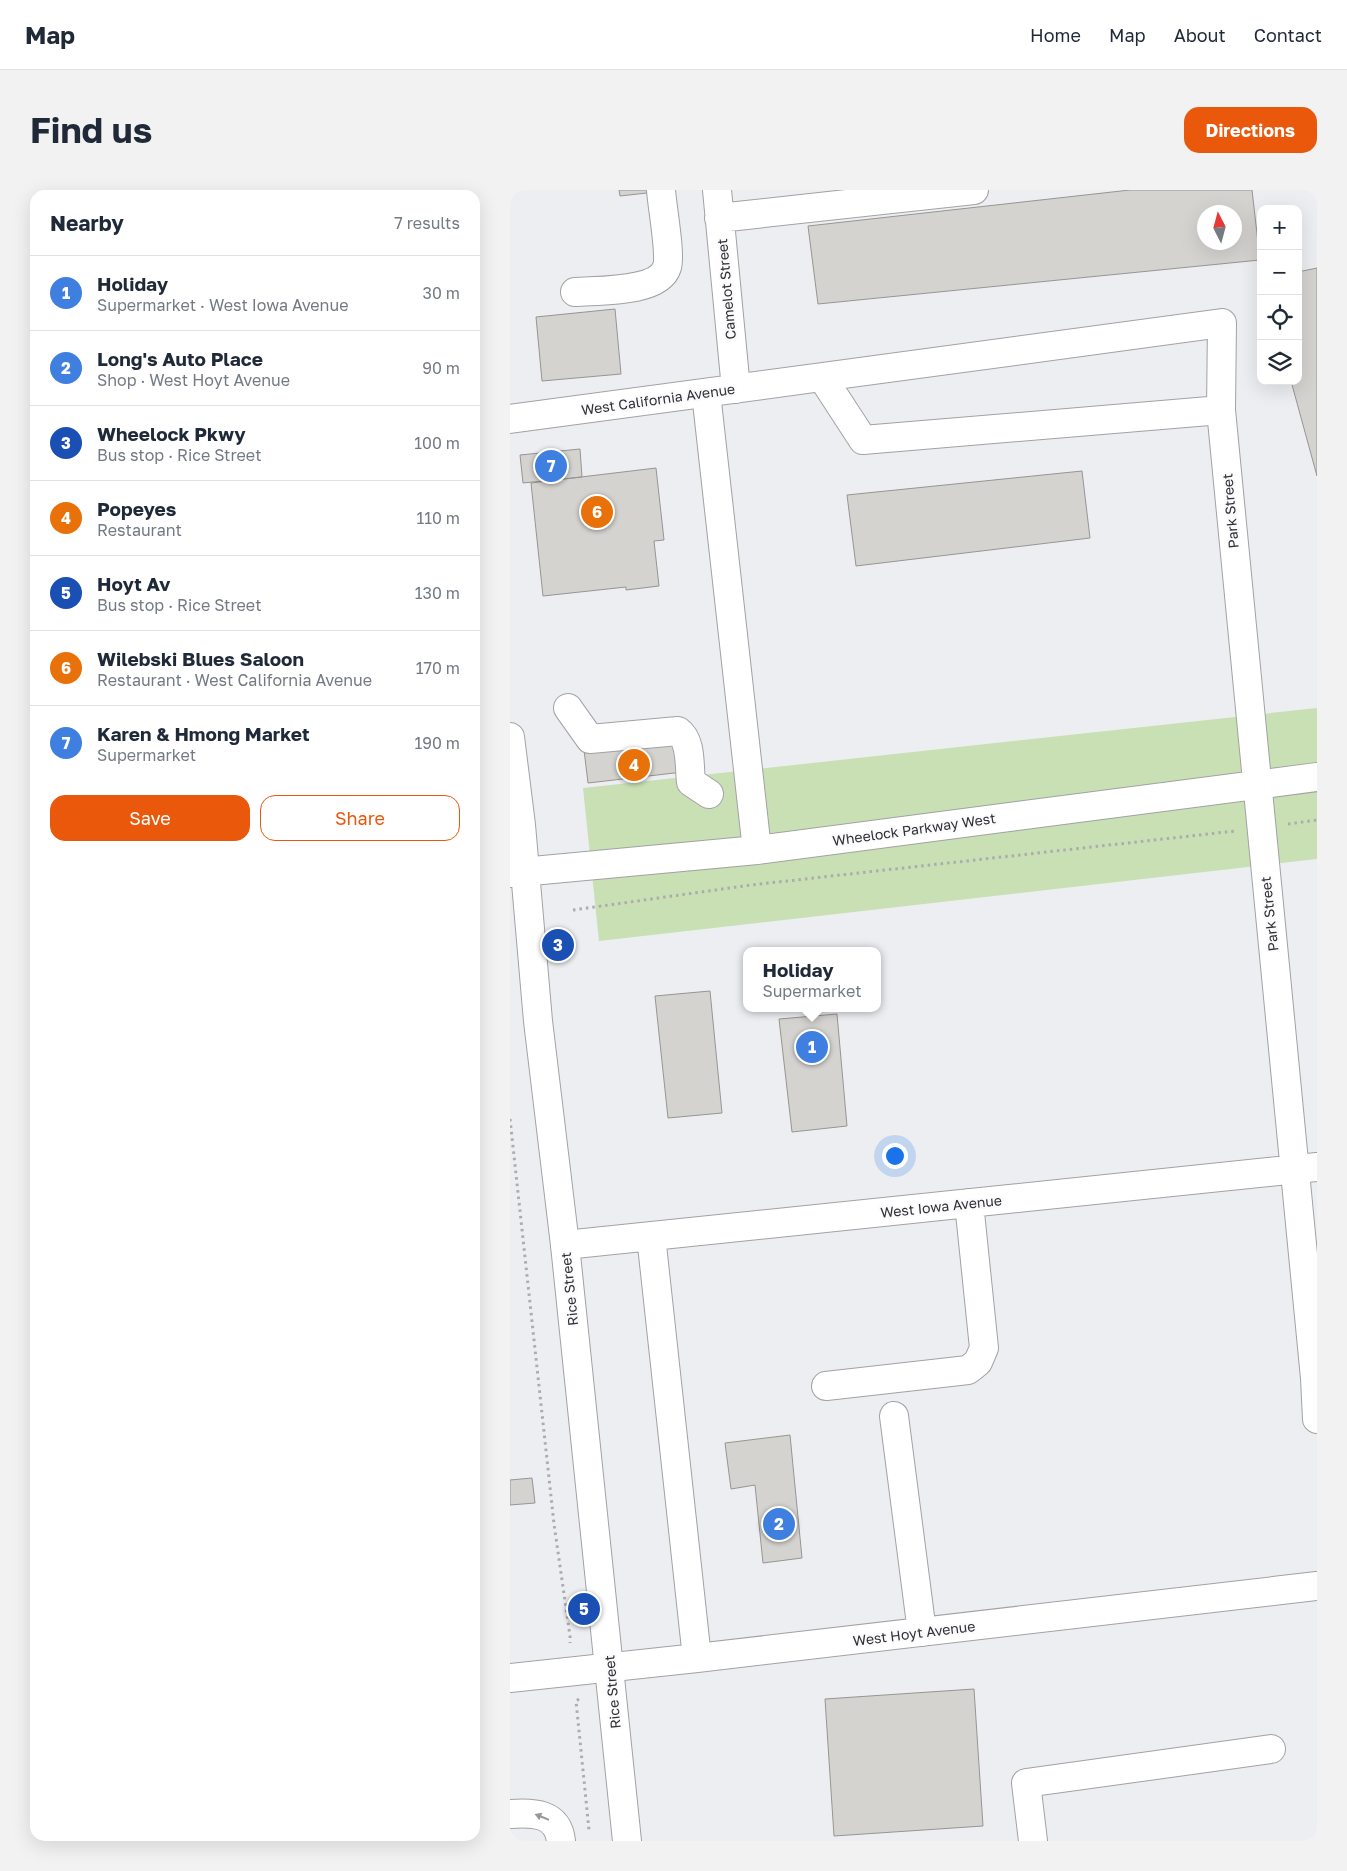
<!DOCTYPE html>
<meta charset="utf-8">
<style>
:root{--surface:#fff;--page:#f2f2f3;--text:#1f2937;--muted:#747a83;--line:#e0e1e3;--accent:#ea580c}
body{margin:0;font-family:"Golos Text",sans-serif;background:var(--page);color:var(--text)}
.controls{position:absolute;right:15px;top:15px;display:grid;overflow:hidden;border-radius:10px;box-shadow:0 5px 20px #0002}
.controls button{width:45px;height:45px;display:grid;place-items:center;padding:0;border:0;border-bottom:1px solid var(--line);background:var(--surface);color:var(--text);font:25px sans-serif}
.compass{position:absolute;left:687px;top:15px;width:45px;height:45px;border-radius:50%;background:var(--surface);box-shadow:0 5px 20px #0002;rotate:354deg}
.you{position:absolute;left:384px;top:965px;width:18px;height:18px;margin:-12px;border:4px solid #fff;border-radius:50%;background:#1a73e8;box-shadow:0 0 0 8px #1a73e833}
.badge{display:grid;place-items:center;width:32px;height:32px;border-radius:50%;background:var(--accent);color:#fff;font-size:16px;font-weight:700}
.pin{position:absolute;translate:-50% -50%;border:2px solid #fff;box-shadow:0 1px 5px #0006}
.popup{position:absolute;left:233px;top:757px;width:138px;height:65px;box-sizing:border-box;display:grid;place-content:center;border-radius:10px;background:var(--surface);filter:drop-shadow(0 1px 4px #0005);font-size:16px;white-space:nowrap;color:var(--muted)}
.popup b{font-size:19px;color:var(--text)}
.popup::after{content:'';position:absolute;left:50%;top:100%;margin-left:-10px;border:10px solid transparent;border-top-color:var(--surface)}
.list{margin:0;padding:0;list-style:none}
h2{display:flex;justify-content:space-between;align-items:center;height:65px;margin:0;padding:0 20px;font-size:21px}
h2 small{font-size:16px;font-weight:400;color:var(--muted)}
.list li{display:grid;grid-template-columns:32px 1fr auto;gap:15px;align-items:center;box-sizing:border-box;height:75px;padding:0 20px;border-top:1px solid var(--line)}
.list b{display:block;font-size:19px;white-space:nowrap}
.list p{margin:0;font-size:16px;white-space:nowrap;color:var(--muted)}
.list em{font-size:16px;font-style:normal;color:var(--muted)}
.actions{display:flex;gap:10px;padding:15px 20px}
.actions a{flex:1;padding:11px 0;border:1px solid var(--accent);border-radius:15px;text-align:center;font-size:18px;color:var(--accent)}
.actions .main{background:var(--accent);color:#fff}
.icon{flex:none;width:28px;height:28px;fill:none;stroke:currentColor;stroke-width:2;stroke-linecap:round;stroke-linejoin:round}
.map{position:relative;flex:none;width:807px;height:1651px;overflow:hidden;border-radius:15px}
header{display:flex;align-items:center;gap:30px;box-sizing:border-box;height:70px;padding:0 25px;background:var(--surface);border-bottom:1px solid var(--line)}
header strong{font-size:24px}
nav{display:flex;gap:28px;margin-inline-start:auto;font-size:18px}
.intro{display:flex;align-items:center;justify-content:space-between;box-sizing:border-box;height:120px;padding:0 30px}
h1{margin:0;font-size:35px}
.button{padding:12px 22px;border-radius:15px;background:var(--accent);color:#fff;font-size:18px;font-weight:700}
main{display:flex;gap:30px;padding:0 30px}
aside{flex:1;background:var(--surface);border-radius:15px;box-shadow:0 5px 20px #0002}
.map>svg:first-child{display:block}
.green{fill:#c8e0b4}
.building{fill:#d5d3d0;stroke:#979593;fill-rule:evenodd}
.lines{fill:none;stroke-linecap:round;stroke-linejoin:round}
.minor-casing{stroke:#a1a2a4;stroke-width:30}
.major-casing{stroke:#a1a2a4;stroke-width:30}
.path{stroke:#acacaf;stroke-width:3;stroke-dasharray:2.5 4;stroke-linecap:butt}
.minor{stroke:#fff;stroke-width:28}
.major{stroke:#fff;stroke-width:28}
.oneway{fill:#989899}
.labels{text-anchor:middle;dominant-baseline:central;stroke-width:4.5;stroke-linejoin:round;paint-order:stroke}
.street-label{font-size:14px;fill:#313133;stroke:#fbfbfe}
</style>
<header>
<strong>Map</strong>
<nav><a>Home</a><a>Map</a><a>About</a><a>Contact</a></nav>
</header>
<div class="intro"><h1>Find us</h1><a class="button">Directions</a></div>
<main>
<aside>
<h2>Nearby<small>7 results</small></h2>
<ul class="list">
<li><span class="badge" style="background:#3f7fe0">1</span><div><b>Holiday</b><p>Supermarket · West Iowa Avenue</p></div><em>30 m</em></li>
<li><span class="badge" style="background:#3f7fe0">2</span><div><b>Long's Auto Place</b><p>Shop · West Hoyt Avenue</p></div><em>90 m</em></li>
<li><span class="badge" style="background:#1a4fb4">3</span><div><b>Wheelock Pkwy</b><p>Bus stop · Rice Street</p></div><em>100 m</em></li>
<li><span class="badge" style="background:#e8710a">4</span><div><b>Popeyes</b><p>Restaurant</p></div><em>110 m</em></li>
<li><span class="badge" style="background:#1a4fb4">5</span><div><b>Hoyt Av</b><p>Bus stop · Rice Street</p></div><em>130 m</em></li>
<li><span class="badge" style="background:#e8710a">6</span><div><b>Wilebski Blues Saloon</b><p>Restaurant · West California Avenue</p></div><em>170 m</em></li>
<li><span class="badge" style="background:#3f7fe0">7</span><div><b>Karen &amp; Hmong Market</b><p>Supermarket</p></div><em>190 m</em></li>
</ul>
<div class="actions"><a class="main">Save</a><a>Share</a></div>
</aside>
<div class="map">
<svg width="807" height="1651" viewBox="0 0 807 1651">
<rect width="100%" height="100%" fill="#edeef1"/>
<path class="green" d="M807 518V669L89 751 73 598Z"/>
<path class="building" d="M109 0H146V2L110 6Z
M620 0H742L750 70 308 114 298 36ZM694 22H724V52H694Z
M807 78V286L781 191H788V82Z
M105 119 111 184 32 191 26 127Z
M70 259 72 287 13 293 10 265Z
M146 278 154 350 144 351 149 396 116 400V397L33 406 21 293Z
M572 281 580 348 346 376 337 305Z
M170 550 173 582 78 593 74 560Z
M200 801 212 923 158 928 145 806Z
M327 824 337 936 282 942 269 829Z
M280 1245 292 1368 253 1373 245 1295 221 1299 215 1253Z
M22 1288 25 1313 0 1315V1290Z
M464 1499 473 1636 324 1646 315 1509Z"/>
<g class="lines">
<defs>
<path id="minor" d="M207 0 226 199
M209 28 464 0
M65 102C88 100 149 103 157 77 161 64 152 16 151 0
M196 203 247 660
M711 220 805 1188 807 1229
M0 229 312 187 353 250 711 220 712 133 312 187
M58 518 80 549 168 541C182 551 179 576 181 592L199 604
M0 683 247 660 807 587
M141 1046 187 1468
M55 1055 807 977
M316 1196 458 1180 468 1172 474 1158 459 1013
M384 1226 412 1442
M0 1488 187 1468 807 1396
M0 1624C23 1622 48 1623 51 1651
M523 1651 516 1593 761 1559"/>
<path id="major" d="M0 547 11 635 28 831 55 1055 117 1651"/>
</defs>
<use href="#minor" class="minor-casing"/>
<use href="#major" class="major-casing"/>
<path class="path" d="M778 634 807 630
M63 720 241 695 725 641
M0 929 44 1334 60 1446V1453
M69 1509 66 1511 79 1640"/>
<use href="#minor" class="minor"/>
<use href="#major" class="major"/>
</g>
<defs><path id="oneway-solid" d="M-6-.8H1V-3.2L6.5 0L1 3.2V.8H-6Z" transform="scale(1.25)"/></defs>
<use class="oneway" href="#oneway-solid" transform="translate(32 1627) rotate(-158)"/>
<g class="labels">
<g class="street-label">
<text transform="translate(216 99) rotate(-95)">Camelot Street</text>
<text transform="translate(148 209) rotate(-8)">West California Avenue</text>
<text transform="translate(720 321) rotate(-95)">Park Street</text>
<text transform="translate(404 639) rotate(-8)">Wheelock Parkway West</text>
<text transform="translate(759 724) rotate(-96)">Park Street</text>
<text transform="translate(431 1016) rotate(-6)">West Iowa Avenue</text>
<text transform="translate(59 1099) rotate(-96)">Rice Street</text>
<text transform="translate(404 1443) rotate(-7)">West Hoyt Avenue</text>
<text transform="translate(102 1502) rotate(-95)">Rice Street</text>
</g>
</g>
</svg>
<div class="controls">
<button>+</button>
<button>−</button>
<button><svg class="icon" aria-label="locate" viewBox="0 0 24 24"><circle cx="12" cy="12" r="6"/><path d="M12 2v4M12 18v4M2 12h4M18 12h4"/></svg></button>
<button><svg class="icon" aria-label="layers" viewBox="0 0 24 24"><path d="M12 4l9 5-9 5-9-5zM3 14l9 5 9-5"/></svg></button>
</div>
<svg class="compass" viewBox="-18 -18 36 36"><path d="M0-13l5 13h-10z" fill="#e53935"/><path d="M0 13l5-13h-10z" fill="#747a83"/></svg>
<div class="you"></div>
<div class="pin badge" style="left:302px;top:857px;background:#3f7fe0">1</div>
<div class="popup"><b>Holiday</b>Supermarket</div>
<div class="pin badge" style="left:269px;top:1334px;background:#3f7fe0">2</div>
<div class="pin badge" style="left:48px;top:755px;background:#1a4fb4">3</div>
<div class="pin badge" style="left:124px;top:575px;background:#e8710a">4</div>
<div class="pin badge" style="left:74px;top:1419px;background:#1a4fb4">5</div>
<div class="pin badge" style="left:87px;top:322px;background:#e8710a">6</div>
<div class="pin badge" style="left:41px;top:276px;background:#3f7fe0">7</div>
</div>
</main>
